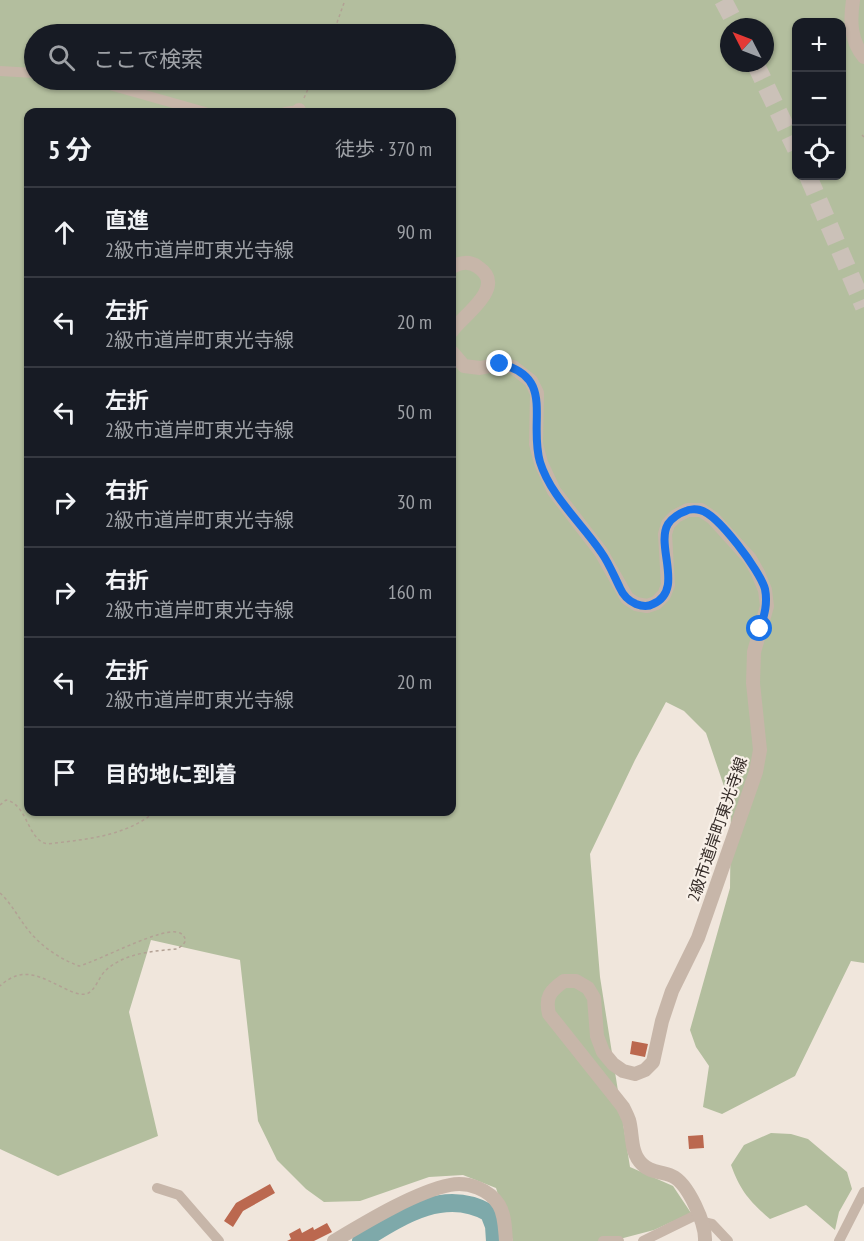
<!DOCTYPE html>
<html lang="ja">
<meta charset="utf-8">
<style>
:root{--surface:#171b24;--page:#20242c;--text:#f1f3f6;--muted:#9ea1a6;--line:#363941}
body{margin:0;font-family:"PT Sans Narrow","Noto Sans JP",sans-serif;background:var(--page);color:var(--text)}
.controls{position:absolute;right:18px;top:18px;display:grid;overflow:hidden;border-radius:12px;box-shadow:0 2px 4px #0004}
.controls button{width:54px;height:54px;display:grid;place-items:center;padding:0;border:0;border-bottom:2px solid var(--line);background:var(--surface);color:var(--text);font:30px sans-serif}
.compass{position:absolute;left:720px;top:18px;width:54px;height:54px;border-radius:50%;background:var(--surface);box-shadow:0 2px 4px #0004;rotate:312deg}
.stop{position:absolute;width:18px;height:18px;margin:-14px;border:4px solid #1a73e8;border-radius:50%;background:#fff}
.stop.end{background:#1a73e8;border-color:#fff;box-shadow:0 2px 6px #0008}
.list{margin:0;padding:0;list-style:none}
h2{display:flex;justify-content:space-between;align-items:center;height:78px;margin:0;padding:0 24px;font-size:26px}
h2 small{font-size:20px;font-weight:400;color:var(--muted)}
.list li{display:grid;grid-template-columns:39px 1fr auto;gap:18px;align-items:center;box-sizing:border-box;height:90px;padding:0 24px;border-top:2px solid var(--line)}
.list b{display:block;font-size:22px;white-space:nowrap}
.list p{margin:0;font-size:20px;white-space:nowrap;color:var(--muted)}
.list em{font-size:20px;font-style:normal;color:var(--muted)}
.icon{flex:none;width:33px;height:33px;fill:none;stroke:currentColor;stroke-width:2;stroke-linecap:round;stroke-linejoin:round}
.map{position:relative;flex:none;width:864px;height:1241px;overflow:hidden}
.search{position:absolute;background:var(--surface);box-shadow:0 2px 4px #0004;left:24px;top:24px;width:432px;height:66px;display:flex;align-items:center;gap:15px;box-sizing:border-box;padding:0 21px;border-radius:33px;color:var(--muted);font-size:22px}
.panel{position:absolute;background:var(--surface);box-shadow:0 2px 4px #0004;left:24px;top:108px;width:432px;height:708px;border-radius:12px}
.map>svg:first-child{display:block}
.green{fill:#b3be9e;fill-rule:evenodd}
.lines{fill:none;stroke-linecap:round;stroke-linejoin:round}
.river{stroke:#7ea9aa;stroke-width:18}
.building{fill:#bb684f}
.motorway-tunnel{stroke:#cbc1b8;stroke-width:18;stroke-dasharray:18 9;stroke-linecap:butt}
.path{stroke:#b2a194;stroke-width:1.5;stroke-dasharray:3 3;stroke-linecap:butt}
.minor{stroke:#c7b6a9;stroke-width:10}
.tertiary{stroke:#c7b6a9;stroke-width:14}
.route{stroke:#1a73e8;stroke-width:8}
.labels{text-anchor:middle;dominant-baseline:central;stroke-width:4.5;stroke-linejoin:round;paint-order:stroke}
.street-label{font-size:16px;fill:#352c28;stroke:#f8f0e8}
</style>
<div class="map">
<svg width="864" height="1241" viewBox="0 0 864 1241">
<rect width="100%" height="100%" fill="#f0e6dc"/>
<path class="green" d="M0 0H864V963L851 961 795 1076 722 1114 703 1107 709 1066 696 1047 690 1030 730 888 731 807 706 733 684 711 666 702 635 760 590 854 600 977 630 1167 673 1186 691 1213 654 1230 612 1241H513L496 1188 463 1175 429 1177 360 1201 324 1202 306 1189 277 1160 258 1121 240 960 151 940 129 1012 158 1136 58 1176 0 1149ZM796 22H842V176H796ZM729 27H765V63H729ZM34 34H446V80H34ZM28 112H452V812H28Z
M771 1133 791 1134 808 1139 847 1172 852 1189 839 1212 835 1230 806 1205 770 1219C749 1201 740 1190 731 1165L744 1145Z"/>
<g class="lines">
<path class="river" d="M361 1241C400 1217 444 1187 489 1213L494 1226 495 1241"/>
</g>
<path class="building" d="M632 1041 648 1044 645 1057 630 1054Z
M703 1135 704 1148 689 1149 688 1136Z
M270 1184 275 1193 243 1211 233 1227 224 1221 236 1203Z
M327 1223 332 1232 314 1241H287L291 1239 289 1234 300 1228 302 1233 313 1227 314 1230Z"/>
<g class="lines">
<path class="motorway-tunnel" d="M723 0 737 27
M755 63 796 149
M808 176 864 307"/>
<path class="path" d="M333 34 345 0
M304 98 312 80
M862 135 864 137
M0 805 6 800C28 804 27 841 48 844 86 839 124 837 155 812
M0 893C12 904 19 919 29 931 42 947 60 959 79 966 99 961 164 925 180 933 184 935 184 937 186 940L183 945 177 949C153 951 125 953 106 970 99 976 95 992 86 994 79 995 73 992 68 990 42 978 24 964 0 986"/>
<path class="minor" d="M0 71 34 73
M92 80 205 112
M285 112 299 110
M157 1188 179 1195 219 1241
M703 1222 712 1224 728 1241
M603 1241H619
M643 1241 698 1214
M839 1241 864 1192"/>
<path class="tertiary" d="M853 0C850 21 850 40 864 57
M299 112V110
M452 267C460 262 470 261 478 267 508 287 462 316 452 331
M452 352 464 366 480 368 500 364 513 367 531 381 537 393 536 444 541 463 554 491 601 552 627 598 636 604 647 606 656 603 664 595 668 585 665 534 668 524 676 516 688 510H701L713 518 750 559 758 573 765 590 767 606 754 652 753 683 760 750 756 772 698 938 672 991 662 1021 653 1062 645 1070 635 1074 623 1071 613 1064 603 1052 597 1036 594 998 588 988 576 981H564C550 991 545 997 549 1014L623 1107C625 1111 627 1115 629 1120 633 1134 630 1153 642 1164 650 1173 661 1171 672 1176 688 1183 706 1224 705 1241
M334 1241C366 1222 415 1192 450 1185 468 1181 490 1190 499 1205 505 1215 505 1229 506 1241"/>
</g>
<g class="lines">
<path class="route" d="M500 364C556 377 528 421 540 462 551 497 581 522 601 552 609 563 614 576 620 588 623 595 629 601 636 604 641 606 648 607 653 604 685 590 655 546 668 524 672 518 680 513 686 511 689 509 696 509 700 510 718 514 760 571 765 589 768 604 764 616 760 629"/>
</g>
<g class="labels">
<g class="street-label">
<text transform="translate(717 829) rotate(-71)">2級市道岸町東光寺線</text>
</g>
</g>
</svg>
<div class="controls">
<button>+</button>
<button>−</button>
<button><svg class="icon" aria-label="locate" viewBox="0 0 24 24"><circle cx="12" cy="12" r="6"/><path d="M12 2v4M12 18v4M2 12h4M18 12h4"/></svg></button>
</div>
<svg class="compass" viewBox="-18 -18 36 36"><path d="M0-13l5 13h-10z" fill="#e53935"/><path d="M0 13l5-13h-10z" fill="#9ea1a6"/></svg>
<div class="stop" style="left:760px;top:629px"></div>
<div class="stop end" style="left:500px;top:364px"></div>
<div class="search"><svg class="icon" aria-label="search" viewBox="0 0 24 24"><circle cx="10" cy="10" r="6"/><path d="M15 15l6 6"/></svg>ここで検索</div>
<section class="panel">
<h2>5 分<small>徒歩 · 370 m</small></h2>
<ul class="list">
<li><svg class="icon" aria-label="ahead" viewBox="0 0 24 24"><path d="M12 20V5M6 11l6-6 6 6"/></svg><div><b>直進</b><p>2級市道岸町東光寺線</p></div><em>90 m</em></li>
<li><svg class="icon" aria-label="left" viewBox="0 0 24 24"><path d="M17 20v-9H6M10 6l-5 5 5 5"/></svg><div><b>左折</b><p>2級市道岸町東光寺線</p></div><em>20 m</em></li>
<li><svg class="icon" aria-label="left" viewBox="0 0 24 24"><path d="M17 20v-9H6M10 6l-5 5 5 5"/></svg><div><b>左折</b><p>2級市道岸町東光寺線</p></div><em>50 m</em></li>
<li><svg class="icon" aria-label="right" viewBox="0 0 24 24"><path d="M7 20v-9h11M14 6l5 5-5 5"/></svg><div><b>右折</b><p>2級市道岸町東光寺線</p></div><em>30 m</em></li>
<li><svg class="icon" aria-label="right" viewBox="0 0 24 24"><path d="M7 20v-9h11M14 6l5 5-5 5"/></svg><div><b>右折</b><p>2級市道岸町東光寺線</p></div><em>160 m</em></li>
<li><svg class="icon" aria-label="left" viewBox="0 0 24 24"><path d="M17 20v-9H6M10 6l-5 5 5 5"/></svg><div><b>左折</b><p>2級市道岸町東光寺線</p></div><em>20 m</em></li>
<li><svg class="icon" aria-label="arrive" viewBox="0 0 24 24"><path d="M6 21V4h12l-3 4 3 4H6"/></svg><div><b>目的地に到着</b></div></li>
</ul>
</section>
</div>
